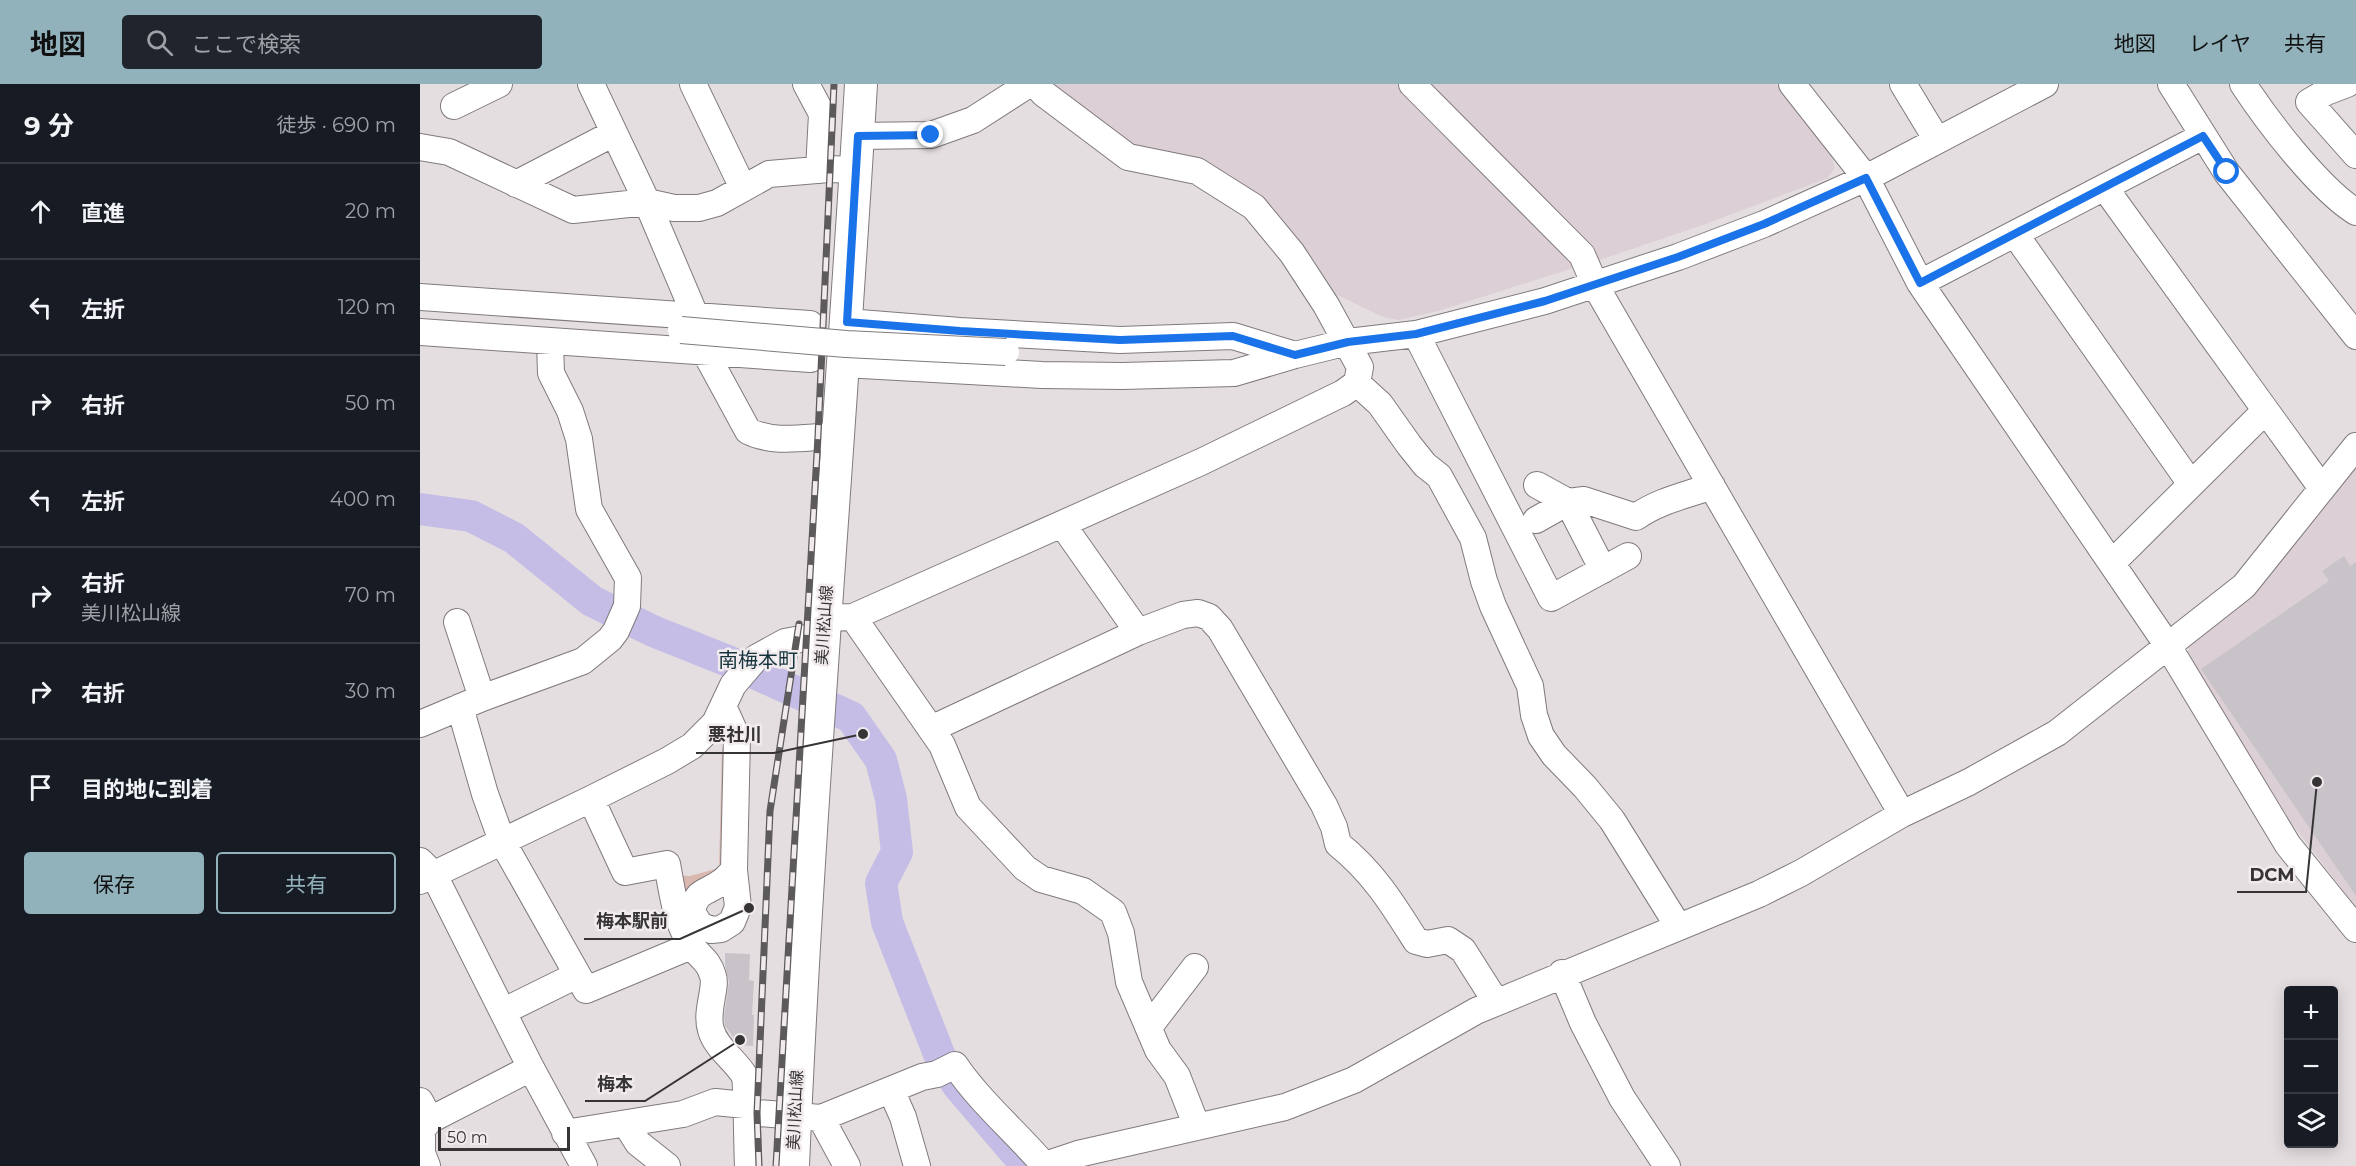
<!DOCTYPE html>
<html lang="ja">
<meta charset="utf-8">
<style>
:root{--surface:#171b24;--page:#20242c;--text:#f1f3f6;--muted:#9ea1a6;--line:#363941;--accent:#91b1bb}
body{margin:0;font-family:Montserrat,"Noto Sans JP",sans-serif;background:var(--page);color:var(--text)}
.controls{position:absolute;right:18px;bottom:18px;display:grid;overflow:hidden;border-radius:6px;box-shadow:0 3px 15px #0003}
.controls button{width:54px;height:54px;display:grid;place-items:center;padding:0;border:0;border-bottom:2px solid var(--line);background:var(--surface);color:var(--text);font:30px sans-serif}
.scale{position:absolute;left:18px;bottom:15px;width:132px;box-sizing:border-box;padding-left:6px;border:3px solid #363435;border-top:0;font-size:16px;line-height:21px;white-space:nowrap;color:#363435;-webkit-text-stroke:4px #f1ebee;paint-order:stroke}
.stop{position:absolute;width:18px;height:18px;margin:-14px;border:4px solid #1a73e8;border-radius:50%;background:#fff}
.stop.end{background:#1a73e8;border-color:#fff;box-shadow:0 2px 6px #0008}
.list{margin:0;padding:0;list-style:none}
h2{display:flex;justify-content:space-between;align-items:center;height:78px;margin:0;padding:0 24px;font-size:26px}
h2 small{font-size:20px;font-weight:400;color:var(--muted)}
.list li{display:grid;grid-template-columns:39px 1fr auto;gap:18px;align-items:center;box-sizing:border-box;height:96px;padding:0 24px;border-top:2px solid var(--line)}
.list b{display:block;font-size:22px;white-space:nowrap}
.list p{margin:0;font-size:20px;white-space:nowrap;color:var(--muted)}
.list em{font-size:20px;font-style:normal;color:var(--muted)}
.actions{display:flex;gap:12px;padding:18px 24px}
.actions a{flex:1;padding:14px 0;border:2px solid var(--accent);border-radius:6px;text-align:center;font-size:21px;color:var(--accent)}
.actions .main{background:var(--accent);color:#111}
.icon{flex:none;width:33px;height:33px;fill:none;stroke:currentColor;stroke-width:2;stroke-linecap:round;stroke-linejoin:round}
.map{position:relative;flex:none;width:1936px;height:1082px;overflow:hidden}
header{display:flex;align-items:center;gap:36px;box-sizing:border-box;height:84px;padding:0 30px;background:var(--accent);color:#111}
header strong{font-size:28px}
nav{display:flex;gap:33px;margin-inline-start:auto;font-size:21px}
.search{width:420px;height:54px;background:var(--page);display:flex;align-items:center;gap:15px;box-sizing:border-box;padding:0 21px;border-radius:6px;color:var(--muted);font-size:22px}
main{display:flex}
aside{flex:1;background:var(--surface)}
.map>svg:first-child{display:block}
.built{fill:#dccfd6}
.green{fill:#d9b8b0}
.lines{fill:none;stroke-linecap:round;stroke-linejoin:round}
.river{stroke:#c5bde6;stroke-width:32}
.building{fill:#c7c3c8}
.minor-casing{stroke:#807a7d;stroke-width:28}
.major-casing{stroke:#807a7d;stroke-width:34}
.minor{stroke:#fff;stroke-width:26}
.major{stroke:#fff;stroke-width:32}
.rail-casing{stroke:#5d5a5c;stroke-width:7}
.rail{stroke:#f1ebee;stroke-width:4.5;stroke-dasharray:14;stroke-linecap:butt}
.minor-bridge-casing{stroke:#807a7d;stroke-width:28;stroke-linecap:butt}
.minor-bridge{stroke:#fff;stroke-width:26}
.route{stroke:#1a73e8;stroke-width:8}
.labels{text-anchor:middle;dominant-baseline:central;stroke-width:5;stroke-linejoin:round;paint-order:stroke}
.street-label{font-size:16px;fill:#363435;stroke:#f1ebee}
.quarter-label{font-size:20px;fill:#14333c;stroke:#f1ebee}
.leader{fill:none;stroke:#363435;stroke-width:2}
.callout-dot{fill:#363435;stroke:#f1ebee;stroke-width:2}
.callout-label{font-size:18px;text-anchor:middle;font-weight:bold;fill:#363435;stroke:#f1ebee;stroke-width:5;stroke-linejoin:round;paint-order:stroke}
</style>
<header>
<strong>地図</strong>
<div class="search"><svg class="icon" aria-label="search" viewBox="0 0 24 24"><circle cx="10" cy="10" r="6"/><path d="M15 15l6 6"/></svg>ここで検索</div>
<nav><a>地図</a><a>レイヤ</a><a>共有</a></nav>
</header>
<main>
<aside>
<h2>9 分<small>徒歩 · 690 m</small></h2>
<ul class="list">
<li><svg class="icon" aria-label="ahead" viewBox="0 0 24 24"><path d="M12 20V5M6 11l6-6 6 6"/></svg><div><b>直進</b></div><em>20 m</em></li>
<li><svg class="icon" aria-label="left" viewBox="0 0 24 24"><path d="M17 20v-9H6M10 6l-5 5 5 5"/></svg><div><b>左折</b></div><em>120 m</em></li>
<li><svg class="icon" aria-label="right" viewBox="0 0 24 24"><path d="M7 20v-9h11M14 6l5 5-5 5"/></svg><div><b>右折</b></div><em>50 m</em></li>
<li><svg class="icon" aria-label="left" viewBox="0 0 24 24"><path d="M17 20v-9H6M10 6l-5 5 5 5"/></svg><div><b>左折</b></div><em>400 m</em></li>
<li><svg class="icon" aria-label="right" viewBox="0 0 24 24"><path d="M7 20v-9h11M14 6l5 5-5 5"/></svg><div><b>右折</b><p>美川松山線</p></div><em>70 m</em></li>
<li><svg class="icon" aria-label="right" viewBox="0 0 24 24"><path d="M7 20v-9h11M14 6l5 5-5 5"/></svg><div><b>右折</b></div><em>30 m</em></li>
<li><svg class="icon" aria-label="arrive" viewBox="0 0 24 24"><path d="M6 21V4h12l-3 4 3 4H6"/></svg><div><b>目的地に到着</b></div></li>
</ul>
<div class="actions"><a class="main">保存</a><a>共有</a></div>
</aside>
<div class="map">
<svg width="1936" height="1082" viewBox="0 0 1936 1082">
<rect width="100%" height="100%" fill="#e4dee1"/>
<path class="built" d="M631 0H1357L1410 65 1415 84 1408 94 1283 141 1185 174 1018 227 979 236 963 233 909 207 859 135 836 109 809 90 781 79 717 62 685 45Z
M1936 383V823L1870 737 1768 570 1770 556 1843 500Z"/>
<path class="green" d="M302 663 305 673 301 783 266 811 254 791 270 792 299 784Z"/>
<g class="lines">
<path class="river" d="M0 425 51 432 94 454 172 517 233 547 308 577 431 633 461 676 471 715 477 768 461 799 467 838 521 975 537 1000 607 1082"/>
</g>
<path class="building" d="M1924 472 1930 482 1936 478V812L1781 585 1909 497 1902 487Z
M305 869 330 870 329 896 334 897 332 931H334L333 962 319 961 305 942 304 932 309 898 305 881Z"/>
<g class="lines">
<defs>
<path id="minor" d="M171 0 227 118 275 231 285 268 328 347C356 361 389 352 419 352
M273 0 323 104
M386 0 402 30 399 86
M992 0 1162 171 1175 201 1482 730
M1372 0 1446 94 1500 199 1748 562 1868 761 1936 845
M1483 0 1517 56
M1751 0 1807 89 1936 252
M1823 0C1848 38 1899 105 1936 128
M1927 0 1906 8 1889 18 1936 71
M34 22 79 0
M438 52 511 51 553 36 609 0
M0 63 29 68 153 126 227 118 254 124H279L297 119 349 90 409 85 435 86
M96 100 194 49
M1685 104 1901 403
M1595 150 1771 400
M1500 199 1783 52
M0 213 390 240
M427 238 540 247 700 256 813 252 875 271
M0 248 391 275
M996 250 1131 514 1208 472
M424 280 622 291 702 292 814 289 875 271 928 258 996 250 1125 217 1258 173 1344 140 1446 94 1625 0
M937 299 960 320 989 361 1005 381 1019 392 1053 454 1064 497 1073 522 1110 602 1114 631 1121 652 1134 671 1165 703 1192 736 1258 842
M1117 401 1148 418 1164 416 1216 433C1238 417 1267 411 1292 402
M1116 436 1148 418 1183 486
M642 440 718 548
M1692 479 1845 327
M433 533 522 661 548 723 605 784 621 795 663 807 693 828 701 849 709 898 738 966 757 992 777 1043
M404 534 433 533 781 378 923 309 937 299 940 283 906 221 872 169 834 123 777 87 708 73 623 9 616 0
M37 538 62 614
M303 622 317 653 314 786 318 823 312 838 301 845 291 846 280 841 272 828C276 806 285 810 300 799 305 796 310 790 314 786
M40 623 65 710 82 757 166 906 271 862
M0 640 62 614 163 577 190 555 196 547 207 522 208 494 169 425 159 355 150 327 131 289 130 259
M511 645 718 548 763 531 778 529 789 533 800 545 904 721 914 743 918 760C953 788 972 819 996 857L1007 860 1028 856 1043 866 1076 918
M171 715 205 788 247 780C252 806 255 835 270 859 277 872 288 874 293 892 297 904 285 928 291 946 296 964 314 975 324 991 327 997 327 1069 328 1082
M0 777 14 791 111 984 164 1082
M0 797 171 715 247 677 272 662 295 639 313 601 336 574 365 558 386 554 402 556
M1142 889 1163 939 1202 1014 1247 1082
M84 927 157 891
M729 943 775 883
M471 1006 483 1033 497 1082
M0 1017 10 1036 2 1045V1069L7 1082
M326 1028 401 1034 427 1082
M401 1034 502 993 517 990 535 981C560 1018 596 1048 625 1082
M10 1036 111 984
M206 1040 218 1059 247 1082
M145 1049 263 1030 295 1018 325 1021
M622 1082 658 1070 865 1023 934 996 1056 927 1339 810 1381 789 1482 730 1549 698 1637 649 1824 502 1936 362"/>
<path id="major" d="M373 1082C388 721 420 361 441 0"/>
</defs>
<use href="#minor" class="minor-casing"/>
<use href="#major" class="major-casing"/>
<use href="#minor" class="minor"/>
<use href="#major" class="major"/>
<defs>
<path id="rail" d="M339 1082 337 1029 350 727 379 540
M356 1082 398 352 414 0"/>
</defs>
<use href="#rail" class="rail-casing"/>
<use href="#rail" class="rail"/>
<defs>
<path id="minor-bridge" d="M261 246 426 260 586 268"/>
</defs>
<use href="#minor-bridge" class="minor-bridge-casing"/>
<use href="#minor-bridge" class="minor-bridge"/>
</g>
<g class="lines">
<path class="route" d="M511 51 438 52 427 238 540 247 700 256 813 252 875 271 928 258 996 250 1125 217 1258 173 1344 140 1446 94 1500 199 1783 52 1807 88"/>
</g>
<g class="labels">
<g class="street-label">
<text transform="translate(404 541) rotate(-86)">美川松山線</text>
<text transform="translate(375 1026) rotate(-87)">美川松山線</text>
</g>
<g class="quarter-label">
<text x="338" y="576">南梅本町</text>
</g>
</g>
<path class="leader" d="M443 650L354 669H276M1897 698L1886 808H1817M329 824L260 855H164M320 956L225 1017H165"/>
<g class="callout-dot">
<circle cx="443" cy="650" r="6"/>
<circle cx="1897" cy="698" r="6"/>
<circle cx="329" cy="824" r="6"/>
<circle cx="320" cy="956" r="6"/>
</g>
<g class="callout-label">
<text x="315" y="657">悪社川</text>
<text x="1852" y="797">DCM</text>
<text x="212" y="843">梅本駅前</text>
<text x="195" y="1006">梅本</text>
</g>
</svg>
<div class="controls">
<button>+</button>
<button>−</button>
<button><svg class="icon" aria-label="layers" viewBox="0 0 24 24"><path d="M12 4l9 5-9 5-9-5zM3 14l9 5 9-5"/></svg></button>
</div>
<div class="scale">50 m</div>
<div class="stop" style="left:1807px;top:88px"></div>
<div class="stop end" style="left:511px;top:51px"></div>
</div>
</main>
